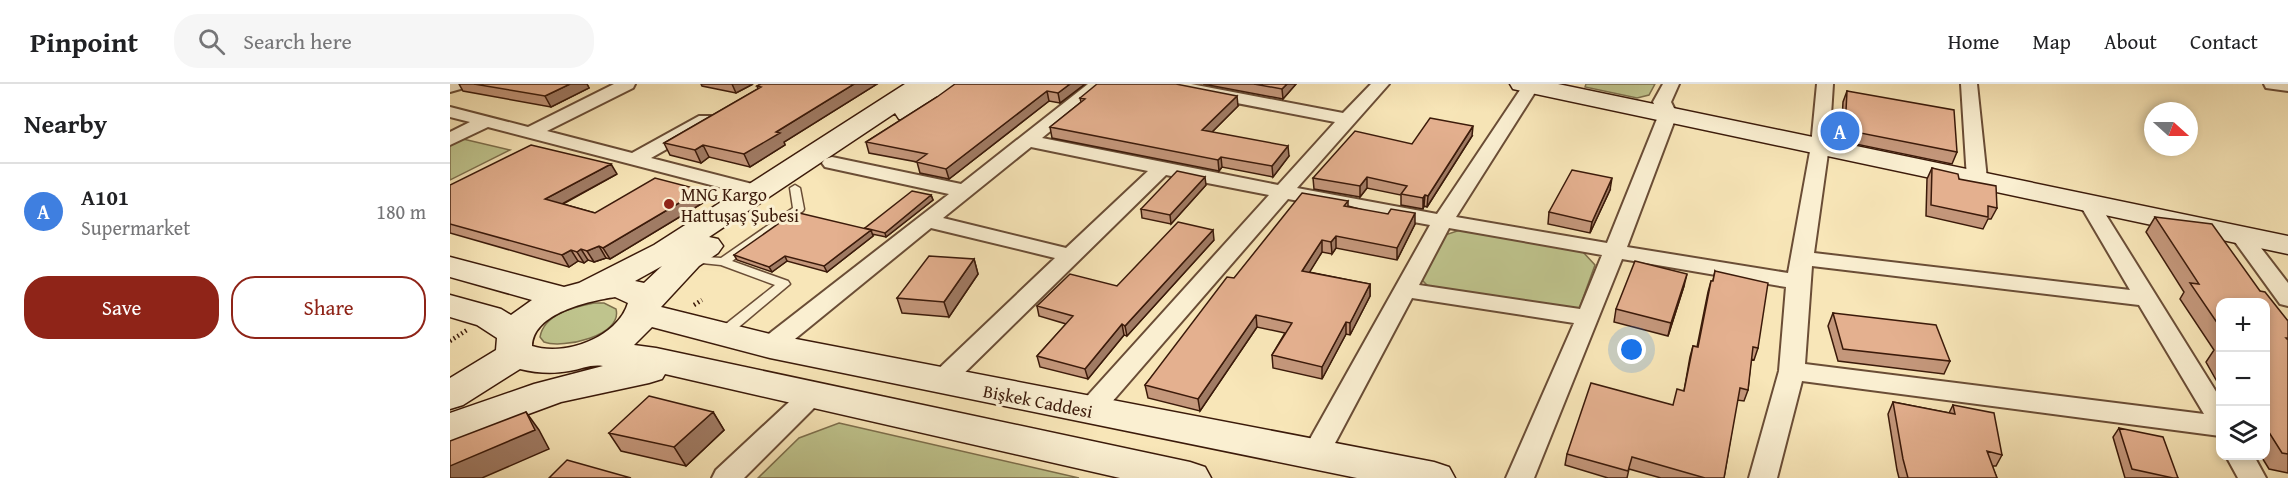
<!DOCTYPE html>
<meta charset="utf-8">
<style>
:root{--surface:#fff;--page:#f6f6f6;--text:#202124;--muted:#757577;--line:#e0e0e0;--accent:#8f2418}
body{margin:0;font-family:"Gentium Book Plus",serif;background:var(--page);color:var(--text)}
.controls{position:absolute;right:18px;bottom:18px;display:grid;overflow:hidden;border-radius:12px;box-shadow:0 3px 9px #0003}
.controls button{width:54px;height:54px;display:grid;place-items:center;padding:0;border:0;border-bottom:2px solid var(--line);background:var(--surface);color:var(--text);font:30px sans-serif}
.compass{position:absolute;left:1694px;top:18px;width:54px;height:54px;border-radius:50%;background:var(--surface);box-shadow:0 3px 9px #0003;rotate:111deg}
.you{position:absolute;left:1182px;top:266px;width:21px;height:21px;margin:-15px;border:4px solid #fff;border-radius:50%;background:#1a73e8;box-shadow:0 0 0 9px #1a73e833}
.badge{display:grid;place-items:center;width:39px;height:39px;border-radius:50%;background:var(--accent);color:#fff;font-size:20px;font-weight:700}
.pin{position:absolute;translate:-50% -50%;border:3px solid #fff;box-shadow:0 2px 6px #0006}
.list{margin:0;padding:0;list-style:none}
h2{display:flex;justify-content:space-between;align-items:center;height:78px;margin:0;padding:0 24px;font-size:26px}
h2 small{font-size:20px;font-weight:400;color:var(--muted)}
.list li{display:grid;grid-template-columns:39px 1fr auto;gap:18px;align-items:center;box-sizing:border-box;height:96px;padding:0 24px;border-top:2px solid var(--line)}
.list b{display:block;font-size:22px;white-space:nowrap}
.list p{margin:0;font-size:20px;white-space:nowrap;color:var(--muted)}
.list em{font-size:20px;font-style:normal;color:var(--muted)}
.actions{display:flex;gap:12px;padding:18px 24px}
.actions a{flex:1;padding:14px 0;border:2px solid var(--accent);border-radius:24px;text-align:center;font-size:21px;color:var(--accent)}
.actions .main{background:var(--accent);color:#fff}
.icon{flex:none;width:33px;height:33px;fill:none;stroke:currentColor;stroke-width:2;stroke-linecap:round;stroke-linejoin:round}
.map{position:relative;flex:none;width:1838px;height:394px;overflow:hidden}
header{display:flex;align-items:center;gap:36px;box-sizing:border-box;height:84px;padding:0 30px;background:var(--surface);border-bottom:2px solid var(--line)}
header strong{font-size:28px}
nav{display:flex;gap:33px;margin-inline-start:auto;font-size:21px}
.search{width:420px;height:54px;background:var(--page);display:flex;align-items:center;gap:15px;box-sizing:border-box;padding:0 21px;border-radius:24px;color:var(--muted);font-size:22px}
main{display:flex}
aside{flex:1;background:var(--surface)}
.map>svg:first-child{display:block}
.green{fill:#bfc48d;stroke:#7d6f4c;stroke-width:1.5}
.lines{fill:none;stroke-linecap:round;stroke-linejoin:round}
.lane-casing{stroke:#6a4d36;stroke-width:3}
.street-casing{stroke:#6a4d36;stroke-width:4}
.secondary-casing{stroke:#3b1a0a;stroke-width:3}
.path{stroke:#3b1a0a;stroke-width:4.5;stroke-dasharray:1.5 3;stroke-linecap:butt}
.lane{fill:#faefd1;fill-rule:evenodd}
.street{fill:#faefd1;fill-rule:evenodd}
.secondary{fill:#faefd1;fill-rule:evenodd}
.wall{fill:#c4977b;stroke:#3b1a0a;stroke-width:1.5}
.shaded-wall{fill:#a07b64;stroke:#3b1a0a;stroke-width:1.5}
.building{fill:#e4b08f;stroke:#3b1a0a;stroke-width:1.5}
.poi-dot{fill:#8f2418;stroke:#faefd1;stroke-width:2}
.labels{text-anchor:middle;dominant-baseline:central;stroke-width:6;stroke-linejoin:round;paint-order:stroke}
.poi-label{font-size:18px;fill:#3b1a0a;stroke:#faefd1;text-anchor:start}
.street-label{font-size:18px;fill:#3b1a0a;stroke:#faefd1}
</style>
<header>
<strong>Pinpoint</strong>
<div class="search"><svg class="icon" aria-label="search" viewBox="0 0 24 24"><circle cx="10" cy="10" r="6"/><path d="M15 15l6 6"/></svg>Search here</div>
<nav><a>Home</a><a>Map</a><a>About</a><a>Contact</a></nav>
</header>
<main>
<aside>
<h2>Nearby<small></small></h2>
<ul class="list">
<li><span class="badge" style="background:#3f7fe0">A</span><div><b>A101</b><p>Supermarket</p></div><em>180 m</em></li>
</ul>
<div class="actions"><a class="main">Save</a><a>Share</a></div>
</aside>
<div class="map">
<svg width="1838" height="394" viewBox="0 0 1838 394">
<rect width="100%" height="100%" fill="#f8e6b8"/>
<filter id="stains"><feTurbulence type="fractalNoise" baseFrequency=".00333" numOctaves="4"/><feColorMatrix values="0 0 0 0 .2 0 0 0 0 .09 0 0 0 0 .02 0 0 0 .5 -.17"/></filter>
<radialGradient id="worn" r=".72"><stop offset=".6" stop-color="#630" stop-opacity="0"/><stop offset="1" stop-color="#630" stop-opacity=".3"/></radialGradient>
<path class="green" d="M1136 0H1205L1199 11 1187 14 1135 3Z
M13 55 60 66 0 96V61Z
M1010 146 1133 168 1145 181 1129 225 1116 226 978 202 972 196 992 152Z
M144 219H154L166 225C173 252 113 265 94 258L90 253C94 230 124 223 144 219Z
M389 339 629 394H308L349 354Z"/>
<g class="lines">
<defs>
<path id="lane" d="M345 101 350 104 354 125 353 127 282 177 338 197 340 200 277 253H267L266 250 267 247 325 201 271 181 242 178 236 175 242 172 271 174 343 124 340 104Z"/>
<path id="street" d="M0 0H16L14 4 0 8Z
M164 0H185L183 4 97 47 182 69 249 32H261L264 36 261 40 201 74 314 103 317 107 314 111 307 113 38 43 0 61V48L20 38 0 33V23L78 43Z
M638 0H657L592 54 828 101 885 38 714 5 706 0H741L893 29 921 0H939L847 104 987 130 1074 0H1088L1089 2 1006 133 1157 159 1209 30 1203 18 1213 0H1229L1221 18 1227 30 1177 163 1338 189 1361 62 1367 0H1383L1379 62 1364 169 1680 206 1629 119 1632 115H1646L1770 314V352L1352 297 1327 394H1299L1329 287 1336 203 1172 175 1084 394H1056L1124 239 962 214 875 378 865 381 855 378 851 371 980 141 838 115 648 334 639 336 630 334 626 327 630 320 819 111 716 91 500 303 491 306 482 303 478 297 482 291 605 174 481 144 329 268 320 270 311 268 308 262 311 256 499 110 375 83 372 79 375 75 382 73 511 100ZM581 63 698 87 616 164 493 134ZM999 144 1152 171 1130 225 969 201ZM1362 182 1689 221 1754 330 1355 280Z
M1511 0H1527L1537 95 1534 99H1520L1517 95Z
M1814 0H1838V7L1816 4Z
M1791 145 1798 147 1838 199V222L1830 220 1780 151 1784 147Z
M361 303 370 306 374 312 370 318 294 394H262L266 386 352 306Z
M1776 372H1804L1816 394H1788Z"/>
<path id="secondary" d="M455 0H513L510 5C492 17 471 40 449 35L445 29 259 153 268 155 273 162 268 169 249 182 211 223 320 250 984 378 999 383 1005 394H907L320 274 202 243 184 261 206 264 740 378 755 383 761 394H670L215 290 212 295 199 299 111 318 0 359V329L84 300 153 282C141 280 132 285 119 287 103 290 86 289 70 285L13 321 0 325V294L46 266 47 254 27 241 0 233V211L51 225 61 231 82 216 0 193V173L114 203 129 199 204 161ZM212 182 194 199 185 197ZM165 213 178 219C168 253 115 273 82 262 83 229 139 217 165 213Z
M1060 0H1108L1838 152V170L1072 7 1063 5Z"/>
</defs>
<use href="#lane" class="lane-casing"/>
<use href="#street" class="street-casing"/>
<use href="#secondary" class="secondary-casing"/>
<path class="path" d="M244 221 252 216
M0 257 17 246"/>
<use href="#lane" class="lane"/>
<use href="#street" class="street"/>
<use href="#secondary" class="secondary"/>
</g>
<path class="wall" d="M9 0H137L139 4 101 23 13 7Z
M251 0H303L286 9 252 2Z
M311 0H427L334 58 335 61 300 83 259 73 251 79 220 71 214 59 308 5 307 2Z
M635 0 610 19 599 17 499 95 470 89 467 78 419 69 416 58 487 13Z
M753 0H846L833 15Z
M1397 7 1507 68 1502 80 1391 57 1393 18Z
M630 14 788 22 762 48 839 72 823 93 772 83 769 87 602 54 600 43 631 18Z
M1022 52 977 123 974 122 973 125 951 121V111L917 104 910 113 864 105 863 94 962 60Z
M1482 84 1509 95 1547 124 1541 135H1538L1533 145 1476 132 1477 95Z
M167 90 113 120 145 129 256 117 160 175 156 174 144 178 138 176 134 179 128 177 119 183 0 149V101Z
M756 101 721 140 692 134 691 125Z
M1160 106 1140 149 1098 140 1099 128Z
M481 111 483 116 436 153 422 150 423 152 377 188 337 177 322 188 287 176 284 171 415 145Z
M898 117V122L965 140 947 176 886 164 882 170 872 168 859 188 920 200V212L900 251 896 250 872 295 823 284 822 271 835 249 807 243 750 327 698 314 695 301 784 194Z
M1705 133 1810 207 1838 237V389L1819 385 1811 372H1815V219H1770V303L1756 278 1764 266 1730 215 1734 208 1696 148Z
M764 156 677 252 674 251 638 295 590 283 587 272 616 240 589 232 587 222 667 202Z
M524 175 528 190 499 233 452 229 447 214Z
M1265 187 1308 264 1304 276 1301 275 1298 306 1294 317 1287 316 1274 394H1211L1179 385 1177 394H1158L1115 381 1117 370 1223 321 1234 307 1240 273 1243 262 1247 263 1258 208 1261 197H1263Z
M1234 202 1218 252 1164 238 1166 225Z
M1383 229 1500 277 1494 290 1388 277 1378 242Z
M1443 318 1499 329 1503 321 1552 371 1546 382H1542L1547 394H1449L1447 386 1438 330Z
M263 328 274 346 236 382 171 367 159 349Z
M1669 344 1728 394H1675L1663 353Z"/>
<path class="shaded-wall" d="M120 0H137L139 4 101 23 95 12Z
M282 0H303L286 9Z
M404 0H427L334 58 335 61 300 83 294 70 326 48Z
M620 0H635L610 19 608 9Z
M837 0H846L833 15 832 5Z
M597 7 599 17 499 95 496 85Z
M787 12 788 22 753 57 752 46Z
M1023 42 1022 52 977 123 978 112Z
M253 61 259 73 251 79 245 66Z
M838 62 839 72 823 93 822 82Z
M771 73 772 83 769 87 768 76Z
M161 80 167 90 101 126 95 115Z
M755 93 756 101 721 140 720 131Z
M917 93V104L910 113V102Z
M1162 94 1160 106 1140 149 1142 138Z
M251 106 256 117 160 175 153 164Z
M481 111 483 116 436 153 435 149Z
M975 111 974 122 973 125V114Z
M965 129V140L947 176V164Z
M421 146 423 152 377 188 374 182Z
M763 146 764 156 677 252 675 242Z
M886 152V164L882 170 881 158Z
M872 156V168L853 199 852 187Z
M149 162 156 174 144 178 137 167Z
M131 165 138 176 134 179 127 168Z
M121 166 128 177 119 183 112 171Z
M335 172 337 177 322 188 319 183Z
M524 175 528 190 499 233 494 218Z
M1237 190 1234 202 1218 252 1221 239Z
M920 200V212L900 251V239Z
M806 231 807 243 750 327 748 315Z
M896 238V250L872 295V283Z
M672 240 674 251 638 295 635 285Z
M76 328 89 346 99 365 32 394H0V382Z
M263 328 274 346 236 382 224 363Z"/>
<path class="building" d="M24 0H120L95 12Z
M311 0H404L326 48 330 49 294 70 253 61 245 66 214 59 311 3 307 2Z
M505 0H620L608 9 597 7 496 85 466 78 477 70 416 58 487 13Z
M647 0H726L787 12 752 46 838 62 822 82 771 73 768 76 600 43 635 15 630 14Z
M804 0H837L832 5Z
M1397 7 1504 26 1507 68 1395 46Z
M980 34 1023 42 978 112 975 111 973 114 951 110 957 102 917 93 910 102 863 94 905 47 962 60Z
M81 61 161 80 95 115 145 129 205 94 251 106 153 164 149 162 137 167 131 165 127 168 121 166 112 171 0 140V101Z
M1482 84 1508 90 1509 95 1546 102 1547 124 1538 122V133L1481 121Z
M1122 86 1162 94 1142 138 1099 128Z
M727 87 755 93 720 131 691 125Z
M462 107 481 111 435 149 415 144Z
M852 109 898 117 894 122 938 130 941 125 965 129 947 164 886 152 881 158 872 156 852 187 920 200 900 239 896 238 872 283 822 271 842 239 806 231 748 315 695 301 777 193 784 194Z
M345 128 421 146 374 182 335 172 319 183 284 171Z
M1705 133 1762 140 1810 207 1815 208 1838 237V254H1836L1838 256V370L1832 369 1815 342V219H1770V243L1740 199 1749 200Z
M728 138 763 146 675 242 672 240 635 285 587 272 623 232 587 222 620 190 667 202Z
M479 172 524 175 494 218 447 214Z
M1185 177 1237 190 1221 239 1166 225Z
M1265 187 1318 199 1308 264 1303 263 1298 306 1290 304 1274 394H1255L1182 373 1178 387 1117 370 1141 299 1223 321 1227 305 1234 307 1243 262 1248 263 1261 197H1263Z
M1383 229 1486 241 1500 277 1393 265Z
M199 312 263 328 224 363 159 349Z
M1443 318 1505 330 1503 321 1544 329 1552 371 1537 367 1547 394H1458L1453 375Z
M76 328 85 346 0 382V357Z
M1669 344 1713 353 1728 394H1723L1682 385Z
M117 376 181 394H99Z"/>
<circle class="poi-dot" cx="219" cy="120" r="6"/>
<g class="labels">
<g class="poi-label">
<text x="231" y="110">MNG Kargo<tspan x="231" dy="21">Hattuşaş Şubesi</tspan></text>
</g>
<g class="street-label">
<text transform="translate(588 317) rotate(11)">Bişkek Caddesi</text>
</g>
</g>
<rect width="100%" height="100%" filter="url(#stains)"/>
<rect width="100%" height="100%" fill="url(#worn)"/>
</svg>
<div class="controls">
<button>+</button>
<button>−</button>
<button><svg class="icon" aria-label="layers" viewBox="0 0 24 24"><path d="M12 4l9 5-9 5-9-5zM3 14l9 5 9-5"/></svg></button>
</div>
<svg class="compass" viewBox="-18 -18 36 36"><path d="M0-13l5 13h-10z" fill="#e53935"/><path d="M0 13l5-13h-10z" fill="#757577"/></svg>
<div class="you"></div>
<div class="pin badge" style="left:1390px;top:47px;background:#3f7fe0">A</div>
</div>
</main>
